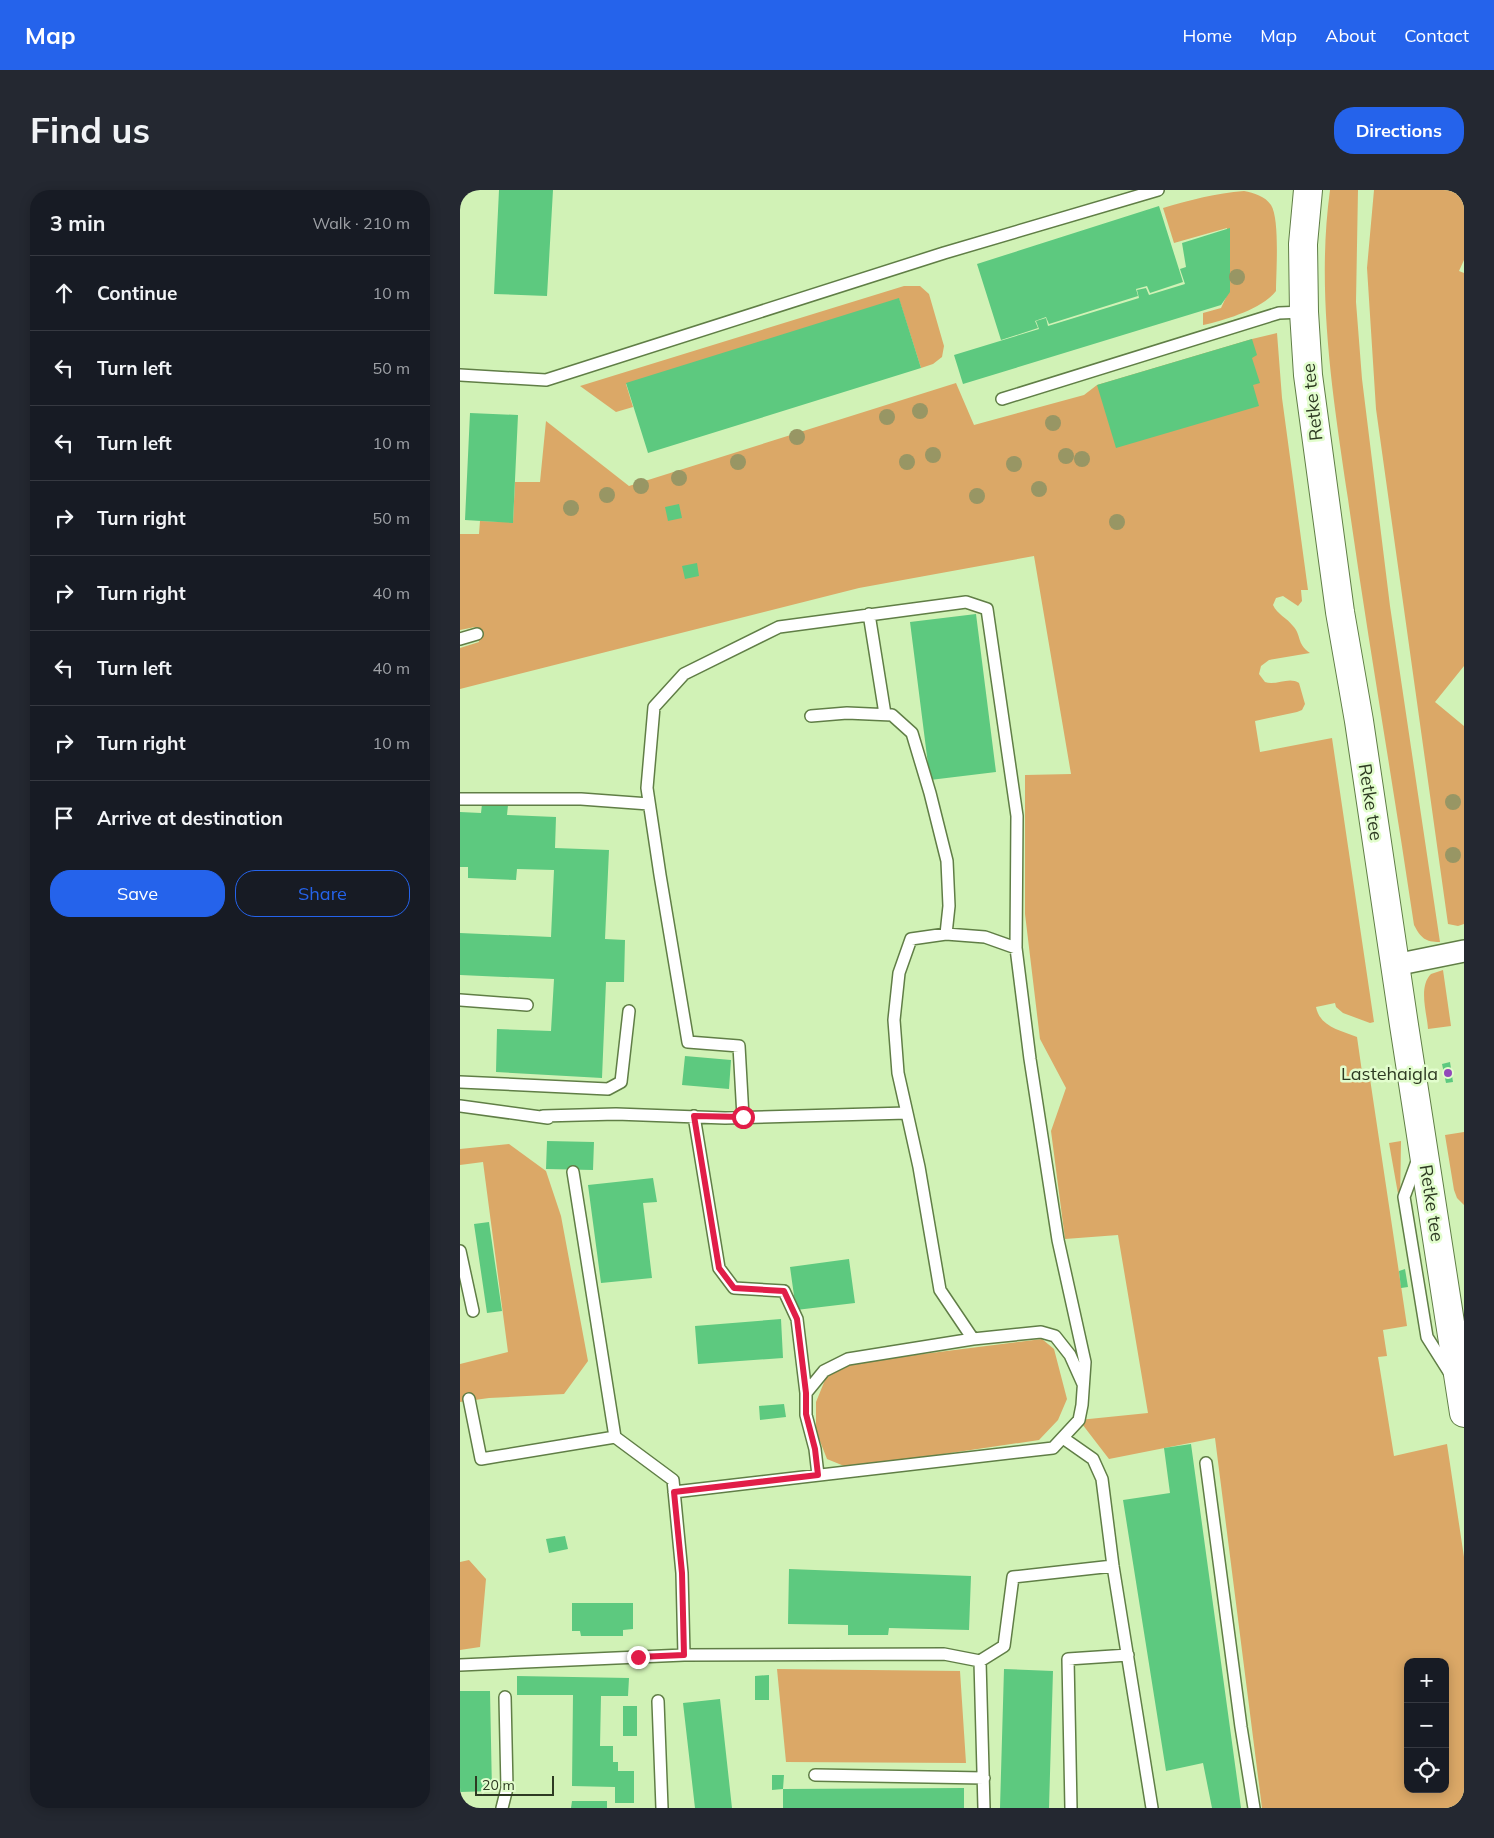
<!DOCTYPE html>
<meta charset="utf-8">
<style>
:root{--surface:#171b24;--page:#242831;--text:#f1f3f6;--muted:#9ea1a6;--line:#363941;--accent:#2563eb}
body{margin:0;font-family:Mulish,sans-serif;background:var(--page);color:var(--text)}
.controls{position:absolute;right:15px;bottom:15px;display:grid;overflow:hidden;border-radius:10px;box-shadow:0 2px 12px #0003}
.controls button{width:45px;height:45px;display:grid;place-items:center;padding:0;border:0;border-bottom:1px solid var(--line);background:var(--surface);color:var(--text);font:25px sans-serif}
.scale{position:absolute;left:15px;bottom:12px;width:79px;box-sizing:border-box;padding-left:5px;border:2px solid #2d3a22;border-top:0;font-size:14px;line-height:18px;white-space:nowrap;color:#2d3a22;-webkit-text-stroke:4px #e2fdcd;paint-order:stroke}
.stop{position:absolute;width:15px;height:15px;margin:-11px;border:4px solid #e11d48;border-radius:50%;background:#fff}
.stop.end{background:#e11d48;border-color:#fff;box-shadow:0 1px 5px #0008}
.list{margin:0;padding:0;list-style:none}
h2{display:flex;justify-content:space-between;align-items:center;height:65px;margin:0;padding:0 20px;font-size:21px}
h2 small{font-size:16px;font-weight:400;color:var(--muted)}
.list li{display:grid;grid-template-columns:32px 1fr auto;gap:15px;align-items:center;box-sizing:border-box;height:75px;padding:0 20px;border-top:1px solid var(--line)}
.list b{display:block;font-size:19px;white-space:nowrap}
.list em{font-size:16px;font-style:normal;color:var(--muted)}
.actions{display:flex;gap:10px;padding:15px 20px}
.actions a{flex:1;padding:11px 0;border:1px solid var(--accent);border-radius:20px;text-align:center;font-size:18px;color:var(--accent)}
.actions .main{background:var(--accent);color:#fff}
.icon{flex:none;width:28px;height:28px;fill:none;stroke:currentColor;stroke-width:2;stroke-linecap:round;stroke-linejoin:round}
.map{position:relative;flex:none;width:1004px;height:1618px;overflow:hidden;border-radius:20px}
header{display:flex;align-items:center;gap:30px;box-sizing:border-box;height:70px;padding:0 25px;background:var(--accent);color:#fff}
header strong{font-size:24px}
nav{display:flex;gap:28px;margin-inline-start:auto;font-size:18px}
.intro{display:flex;align-items:center;justify-content:space-between;box-sizing:border-box;height:120px;padding:0 30px}
h1{margin:0;font-size:35px}
.button{padding:12px 22px;border-radius:20px;background:var(--accent);color:#fff;font-size:18px;font-weight:700}
main{display:flex;gap:30px;padding:0 30px}
aside{flex:1;background:var(--surface);border-radius:20px;box-shadow:0 2px 12px #0003}
.map>svg:first-child{display:block}
.green{fill:#dba867;fill-rule:evenodd}
.building{fill:#5dc97f}
.lines{fill:none;stroke-linecap:round;stroke-linejoin:round}
.lane-casing{stroke:#607e46;stroke-width:14}
.street-casing{stroke:#607e46;stroke-width:24}
.secondary-casing{stroke:#607e46;stroke-width:30}
.lane{stroke:#fff;stroke-width:11}
.street{stroke:#fff;stroke-width:21}
.secondary{stroke:#fff;stroke-width:28}
.tree{fill:#989664}
.route{stroke:#e11d48;stroke-width:6}
.poi-dot{fill:#9248ba;stroke:#e2fdcd;stroke-width:2}
.labels{text-anchor:middle;dominant-baseline:central;stroke-width:5;stroke-linejoin:round;paint-order:stroke}
.street-label{font-size:18px;fill:#2d3a22;stroke:#e2fdcd}
.poi-label{font-size:18px;fill:#2d3a22;stroke:#e2fdcd;text-anchor:end}
</style>
<header>
<strong>Map</strong>
<nav><a>Home</a><a>Map</a><a>About</a><a>Contact</a></nav>
</header>
<div class="intro"><h1>Find us</h1><a class="button">Directions</a></div>
<main>
<aside>
<h2>3 min<small>Walk · 210 m</small></h2>
<ul class="list">
<li><svg class="icon" aria-label="ahead" viewBox="0 0 24 24"><path d="M12 20V5M6 11l6-6 6 6"/></svg><div><b>Continue</b></div><em>10 m</em></li>
<li><svg class="icon" aria-label="left" viewBox="0 0 24 24"><path d="M17 20v-9H6M10 6l-5 5 5 5"/></svg><div><b>Turn left</b></div><em>50 m</em></li>
<li><svg class="icon" aria-label="left" viewBox="0 0 24 24"><path d="M17 20v-9H6M10 6l-5 5 5 5"/></svg><div><b>Turn left</b></div><em>10 m</em></li>
<li><svg class="icon" aria-label="right" viewBox="0 0 24 24"><path d="M7 20v-9h11M14 6l5 5-5 5"/></svg><div><b>Turn right</b></div><em>50 m</em></li>
<li><svg class="icon" aria-label="right" viewBox="0 0 24 24"><path d="M7 20v-9h11M14 6l5 5-5 5"/></svg><div><b>Turn right</b></div><em>40 m</em></li>
<li><svg class="icon" aria-label="left" viewBox="0 0 24 24"><path d="M17 20v-9H6M10 6l-5 5 5 5"/></svg><div><b>Turn left</b></div><em>40 m</em></li>
<li><svg class="icon" aria-label="right" viewBox="0 0 24 24"><path d="M7 20v-9h11M14 6l5 5-5 5"/></svg><div><b>Turn right</b></div><em>10 m</em></li>
<li><svg class="icon" aria-label="arrive" viewBox="0 0 24 24"><path d="M6 21V4h12l-3 4 3 4H6"/></svg><div><b>Arrive at destination</b></div></li>
</ul>
<div class="actions"><a class="main">Save</a><a>Share</a></div>
</aside>
<div class="map">
<svg width="1004" height="1618" viewBox="0 0 1004 1618">
<rect width="100%" height="100%" fill="#d1f2b6"/>
<path class="green" d="M870 0H898L896 112 902 189 930 416 980 752C965 752 961 748 954 735 933 593 908 451 888 309 873 208 856 102 870 0Z
M914 0H1004V70L999 81 1004 83V476L975 512 1004 536V734L998 736 988 734 916 219 907 78Z
M784 1C794 3 805 6 811 15 820 29 816 83 816 101 802 119 765 130 743 135V123L761 118 769 101 767 38 714 53 703 18C730 10 756 3 784 1Z
M444 96H460L469 104 484 156 482 167 473 174 461 178 439 109 166 194 173 217 156 222 120 196Z
M817 143 822 208 848 400H841L842 411 838 416 823 406 816 408 813 415C817 424 827 428 833 436 842 446 836 453 850 463L809 470 801 476 799 484 805 492C816 496 829 486 839 493L845 514 842 520 837 522 795 531 800 562 872 548 914 832 910 833 883 823 876 817 875 813 856 817C860 837 880 840 897 847L902 882H909L947 1136 923 1140 927 1166 918 1167 934 1266 987 1254 1004 1367V1618H802L755 1248 649 1269 619 1230 688 1223 658 1045 605 1049 591 941 606 898 580 849 565 724V585L611 584 574 366 399 398 0 499V458L19 452 15 437 0 440V344H19L20 331 53 332 55 292H80L86 231 169 296 496 193 514 235 624 205 637 195 792 149ZM948 1472H985V1599H948Z
M983 780 991 836 968 839C967 823 958 797 971 784Z
M1004 942V1015L997 1008 994 1000 985 945Z
M941 951 940 1015 929 953Z
M49 954 86 981 101 1026 128 1171 104 1204 29 1208 0 1212V1174L48 1162 23 972 0 975V959Z
M582 1149 594 1159 607 1209 598 1230 579 1250 389 1278 367 1269 356 1241V1212L367 1185 392 1173Z
M9 1370 26 1389 20 1457 0 1460V1372Z
M317 1479 500 1481 506 1573 326 1572Z"/>
<path class="building" d="M39 0H93L87 106 34 104Z
M699 16 723 92 690 103 687 96 676 99 678 106 589 134 586 127 575 131 578 138 541 150 517 74Z
M770 38V102L761 115 503 194 494 165 579 139 576 131 586 128 588 136 679 108 677 100 686 98 689 105 725 94 720 79 726 77 722 53Z
M439 108 461 178 188 263 166 193Z
M792 149 797 165 792 168 800 193 793 195 799 216 656 258 637 195Z
M10 223 58 225 53 333 5 330Z
M219 314 222 328 208 331 205 317Z
M237 373 239 386 225 389 222 376Z
M516 424 536 582 470 590 450 432Z
M22 614 48 615 47 625 96 627 95 658 149 660 145 749 165 750 164 792H146L142 888 36 882 37 839 91 841 94 789 0 785V743L91 747 94 680 57 679 56 690 8 688V677H0V622L21 623Z
M225 866 271 870 269 899 222 895Z
M990 872 993 892 986 893 982 874Z
M87 951 134 952 133 980 86 979Z
M193 988 197 1012 183 1013 192 1088 141 1093 128 995Z
M29 1032 42 1121 27 1123 14 1034Z
M389 1069 395 1113 336 1120 330 1077Z
M945 1079 948 1097 941 1098 939 1081Z
M321 1129 323 1168 238 1174 235 1136Z
M324 1214 326 1227 300 1230 299 1216Z
M731 1254 781 1618H752L743 1573 706 1581 663 1310 710 1303 704 1258Z
M105 1346 108 1359 89 1363 86 1349Z
M329 1379 511 1386 509 1440 429 1438 428 1445H388V1435L328 1434Z
M112 1413H173V1439L163 1440V1446H121L120 1441H112Z
M544 1479 593 1481 589 1618H540Z
M309 1485V1510H295V1486Z
M57 1486 169 1488 168 1506H141L140 1556H153V1572H158V1581H174V1613H155V1597L112 1596 113 1505H57Z
M0 1501H30L32 1601 0 1602Z
M260 1509 272 1618H235L223 1513Z
M163 1516H177V1546H163Z
M312 1585H324L323 1599 504 1598V1618H323V1599L312 1600Z
M112 1611H147V1618H111Z"/>
<g class="lines">
<defs>
<path id="lane" d="M0 185 86 190 484 63 698 0
M542 209 819 123 844 122
M409 424 425 524
M0 449 17 444
M351 526 387 523 432 525 452 543 470 603 487 671 489 716 486 744
M0 609H121L189 614
M0 810 67 815
M0 892 148 899 161 892 169 821
M0 916 88 928
M447 923 438 883 434 830 439 783 451 749 486 744 525 747 556 758
M83 926 156 924 265 928 447 923 459 977 480 1100 513 1149 581 1142 595 1146 610 1165 623 1194
M234 926 259 1078 274 1098 324 1101 337 1129 346 1203
M958 969 944 1007 967 1147 991 1185
M113 982 155 1247 213 1290 222 1383 224 1465
M0 1061 13 1121
M9 1209 21 1269 155 1247
M603 1248 633 1269 642 1289 653 1376 692 1618
M746 1273 781 1537 794 1618
M358 1285 355 1259 346 1225V1203L364 1181 388 1169 513 1149
M214 1302 593 1258 619 1230 622 1215 625 1172 598 1050 570 869 556 758 557 626 527 419 506 412 319 437 224 484 194 517 187 598 200 685 228 852 279 856 283 927
M520 1471 524 1618
M0 1475 224 1465 484 1464 520 1471 544 1456 553 1387 653 1376
M198 1511 202 1618
M355 1585 524 1588
M42 1618 47 1598 45 1507
M611 1618 608 1469 668 1465"/>
<path id="street" d="M935 775 1004 761"/>
<path id="secondary" d="M848 0 843 54 844 122 848 185 880 422 899 531 944 835 1004 1223"/>
</defs>
<use href="#lane" class="lane-casing"/>
<use href="#street" class="street-casing"/>
<use href="#secondary" class="secondary-casing"/>
<use href="#lane" class="lane"/>
<use href="#street" class="street"/>
<use href="#secondary" class="secondary"/>
</g>
<g class="tree">
<circle cx="777" cy="87" r="8"/>
<circle cx="460" cy="221" r="8"/>
<circle cx="427" cy="227" r="8"/>
<circle cx="593" cy="233" r="8"/>
<circle cx="337" cy="247" r="8"/>
<circle cx="473" cy="265" r="8"/>
<circle cx="606" cy="266" r="8"/>
<circle cx="622" cy="269" r="8"/>
<circle cx="278" cy="272" r="8"/>
<circle cx="447" cy="272" r="8"/>
<circle cx="554" cy="274" r="8"/>
<circle cx="219" cy="288" r="8"/>
<circle cx="181" cy="296" r="8"/>
<circle cx="579" cy="299" r="8"/>
<circle cx="147" cy="305" r="8"/>
<circle cx="517" cy="306" r="8"/>
<circle cx="111" cy="318" r="8"/>
<circle cx="657" cy="332" r="8"/>
<circle cx="993" cy="612" r="8"/>
<circle cx="993" cy="665" r="8"/>
</g>
<g class="lines">
<path class="route" d="M178 1467 224 1465 222 1383 214 1302 358 1285 355 1259 346 1224V1203L337 1129 324 1101 274 1098 259 1078 234 926 283 927"/>
</g>
<circle class="poi-dot" cx="988" cy="883" r="5"/>
<g class="labels">
<g class="street-label">
<text transform="translate(852 212) rotate(-96)">Retke tee</text>
<text transform="translate(911 612) rotate(81)">Retke tee</text>
<text transform="translate(972 1013) rotate(81)">Retke tee</text>
</g>
<g class="poi-label">
<text x="978" y="883">Lastehaigla</text>
</g>
</g>
</svg>
<div class="controls">
<button>+</button>
<button>−</button>
<button><svg class="icon" aria-label="locate" viewBox="0 0 24 24"><circle cx="12" cy="12" r="6"/><path d="M12 2v4M12 18v4M2 12h4M18 12h4"/></svg></button>
</div>
<div class="scale">20 m</div>
<div class="stop" style="left:283px;top:927px"></div>
<div class="stop end" style="left:178px;top:1467px"></div>
</div>
</main>
